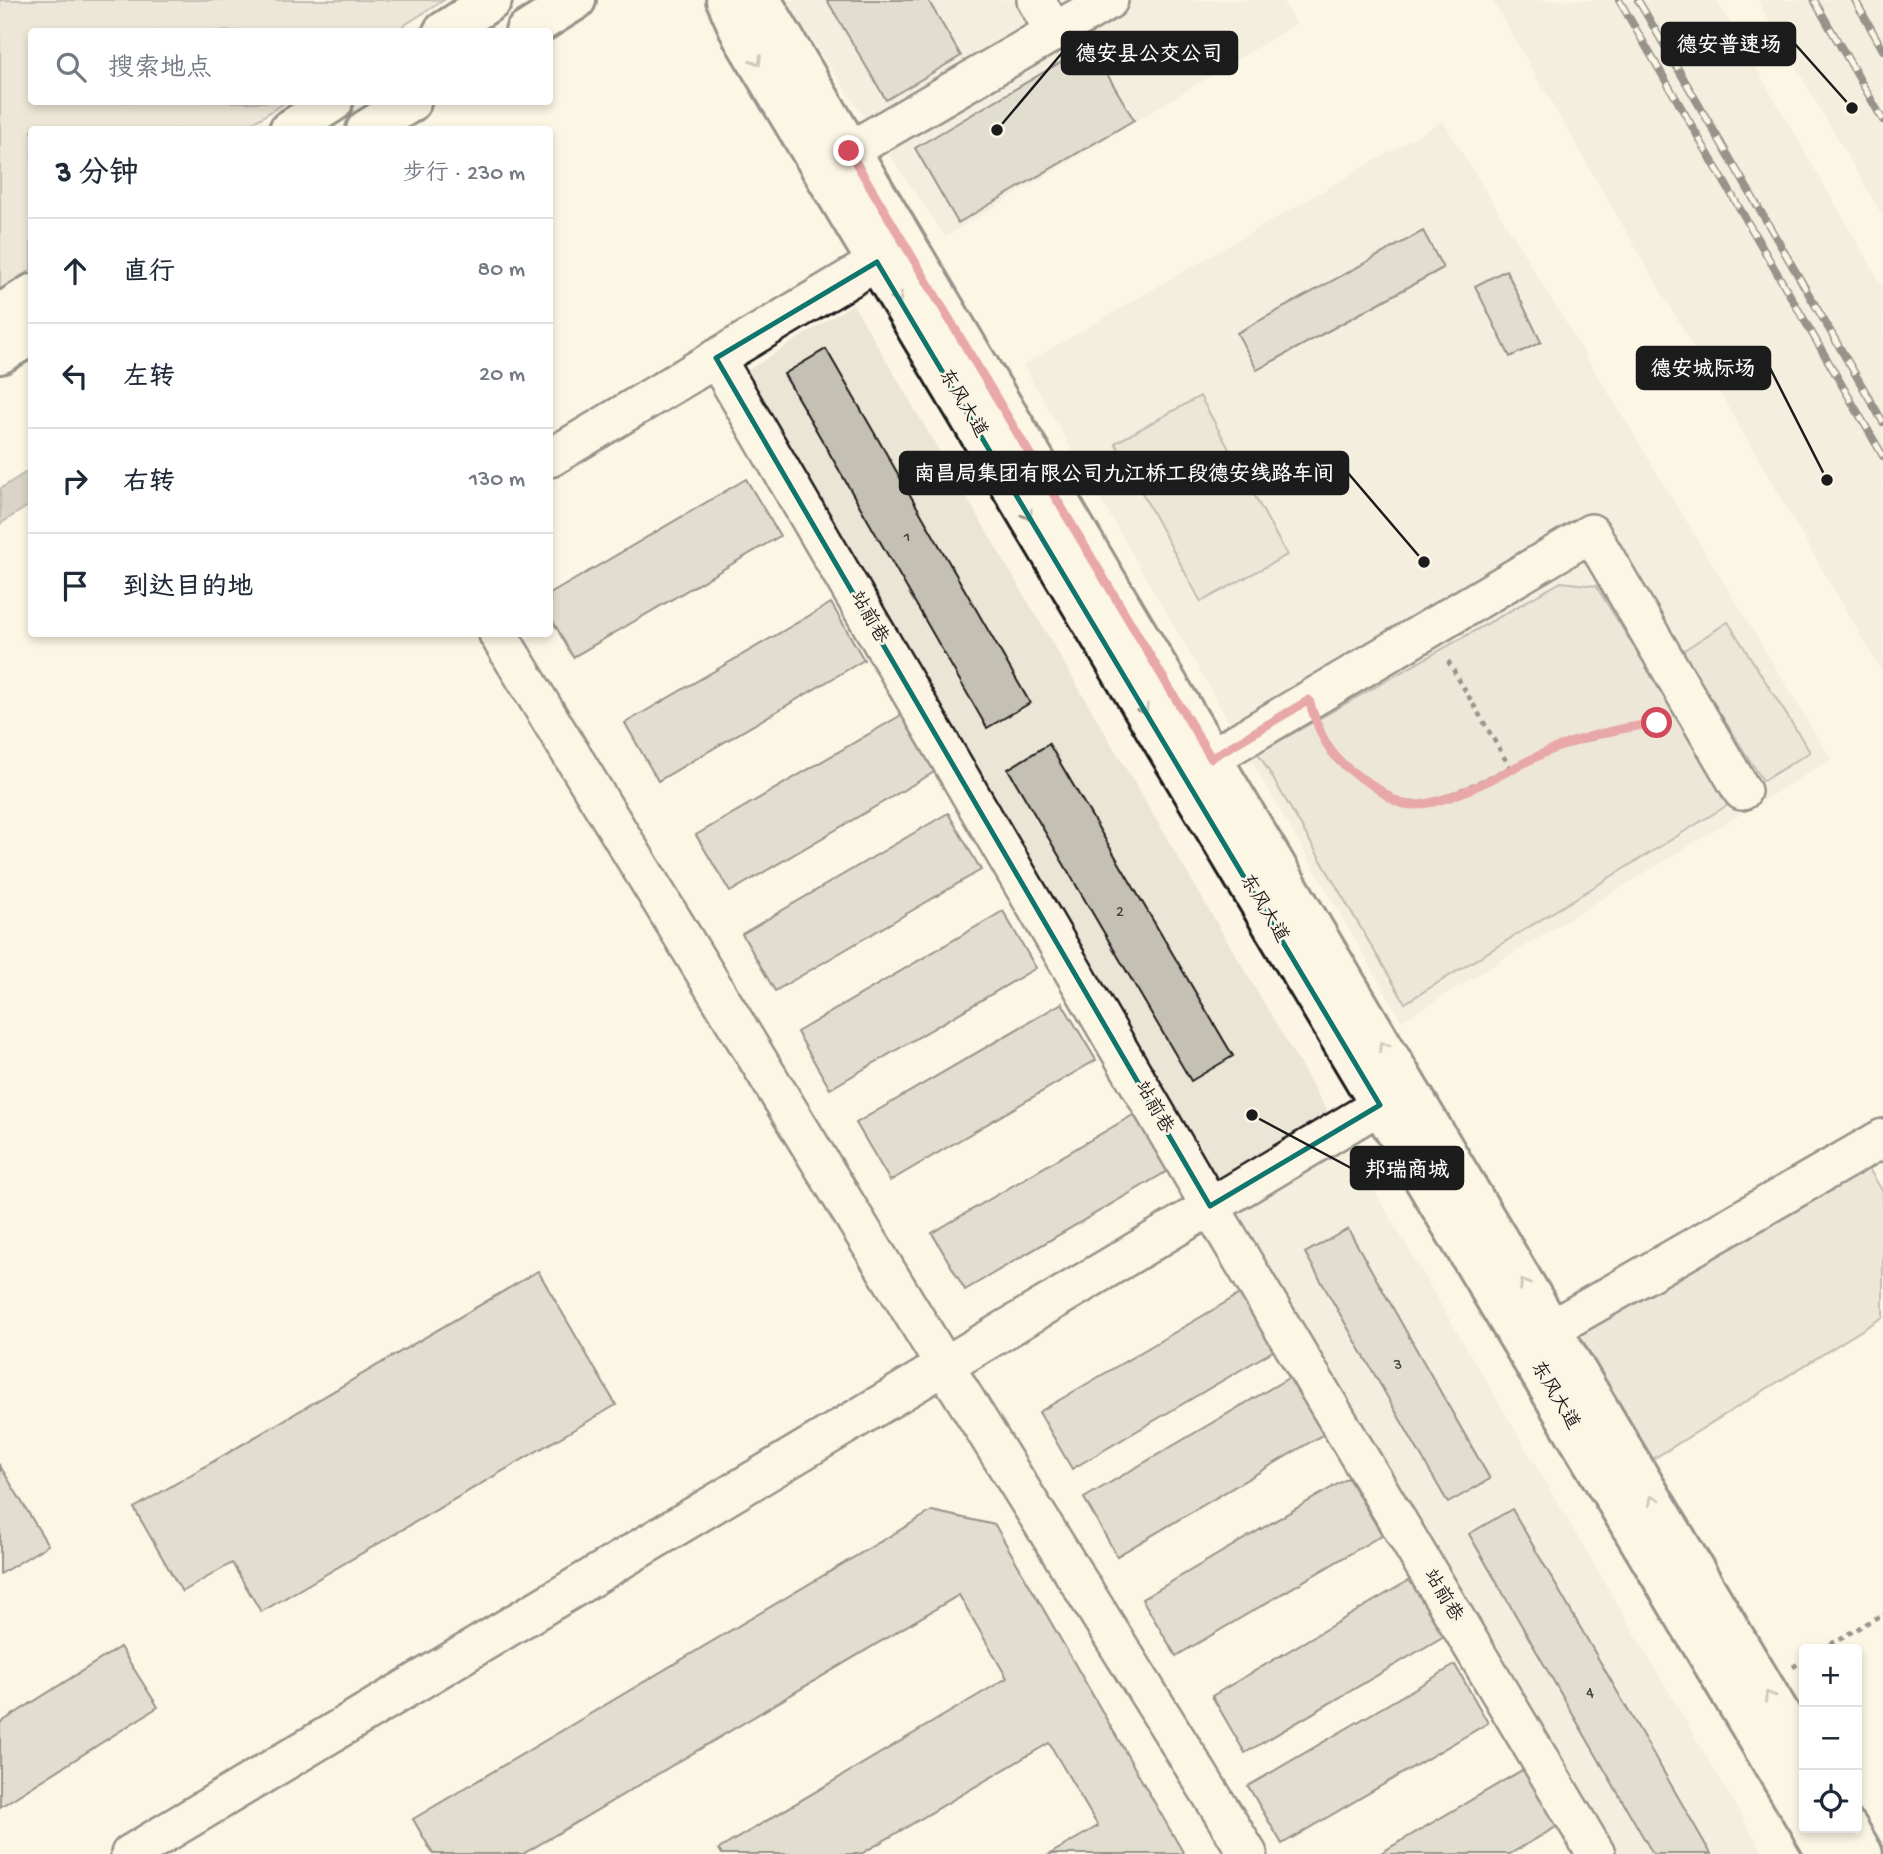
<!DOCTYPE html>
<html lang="zh">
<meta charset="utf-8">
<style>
:root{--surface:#fff;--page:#f2f2f3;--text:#1f2937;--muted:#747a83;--line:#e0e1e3}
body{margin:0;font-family:"Gochi Hand","LXGW WenKai TC",sans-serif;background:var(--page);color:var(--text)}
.controls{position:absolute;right:21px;bottom:21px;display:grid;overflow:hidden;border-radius:7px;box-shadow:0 4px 10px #0003}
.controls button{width:63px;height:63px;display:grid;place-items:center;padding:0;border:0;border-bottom:2px solid var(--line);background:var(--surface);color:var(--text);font:35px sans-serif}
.stop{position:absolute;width:21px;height:21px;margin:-16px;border:5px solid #d1495b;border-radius:50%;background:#fff}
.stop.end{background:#d1495b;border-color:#fff;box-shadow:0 2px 7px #0008}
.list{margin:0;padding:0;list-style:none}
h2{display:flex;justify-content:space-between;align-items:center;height:91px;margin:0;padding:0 28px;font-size:30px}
h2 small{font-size:23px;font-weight:400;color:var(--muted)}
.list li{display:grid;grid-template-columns:46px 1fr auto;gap:21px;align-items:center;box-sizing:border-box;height:105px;padding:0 28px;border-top:2px solid var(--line)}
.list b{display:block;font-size:26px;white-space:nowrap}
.list em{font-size:23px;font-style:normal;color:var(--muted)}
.icon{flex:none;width:38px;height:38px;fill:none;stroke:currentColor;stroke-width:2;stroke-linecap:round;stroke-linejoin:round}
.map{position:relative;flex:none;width:1883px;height:1854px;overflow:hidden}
.search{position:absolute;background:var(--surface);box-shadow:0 4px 10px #0003;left:28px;top:28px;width:525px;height:77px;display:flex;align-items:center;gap:18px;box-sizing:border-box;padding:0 24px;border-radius:7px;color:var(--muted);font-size:26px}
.panel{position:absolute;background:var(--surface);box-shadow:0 4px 10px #0003;left:28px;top:126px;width:525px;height:511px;border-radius:7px}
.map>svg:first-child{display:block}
.built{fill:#ebe5d6}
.green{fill:#dbd5c8;stroke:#7c7872;stroke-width:2}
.water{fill:#b0aba1;stroke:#75726c;stroke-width:2}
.building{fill:#c4c0b3;stroke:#1c1c1c;stroke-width:2}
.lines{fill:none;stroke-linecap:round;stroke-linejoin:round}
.minor-casing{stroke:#1c1c1c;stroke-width:42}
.major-casing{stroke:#1c1c1c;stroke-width:44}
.path{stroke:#1c1c1c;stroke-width:4.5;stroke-dasharray:5 5;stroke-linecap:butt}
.minor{stroke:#fcf5e5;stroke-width:37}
.major{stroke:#fcf5e5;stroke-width:38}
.rail-casing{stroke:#1c1c1c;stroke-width:8}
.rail{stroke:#fcf5e5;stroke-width:5;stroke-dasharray:16;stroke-linecap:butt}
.oneway{stroke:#97938b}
.route{stroke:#d1495b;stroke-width:9}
.marked{fill:none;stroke:#0f766e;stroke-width:5;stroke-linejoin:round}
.labels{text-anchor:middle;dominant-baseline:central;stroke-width:5;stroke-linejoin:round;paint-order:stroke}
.number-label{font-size:16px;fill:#464542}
.street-label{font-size:19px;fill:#1c1c1c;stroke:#fcf5e5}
.leader{fill:none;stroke:#1c1c1c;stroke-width:2.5}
.callout-dot{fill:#1c1c1c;stroke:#fcf5e5;stroke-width:2.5}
.callout{fill:#1c1c1c;stroke:#1c1c1c;stroke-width:2.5}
.callout-label{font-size:21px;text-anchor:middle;font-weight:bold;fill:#fff}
</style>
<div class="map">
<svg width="1883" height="1854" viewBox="0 0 1883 1854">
<rect width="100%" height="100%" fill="#fcf5e5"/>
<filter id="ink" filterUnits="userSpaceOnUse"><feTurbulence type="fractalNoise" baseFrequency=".0143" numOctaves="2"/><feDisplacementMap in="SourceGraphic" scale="14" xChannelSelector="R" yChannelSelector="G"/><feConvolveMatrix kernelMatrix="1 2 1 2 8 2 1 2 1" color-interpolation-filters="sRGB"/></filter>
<g filter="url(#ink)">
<path class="built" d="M785 0H1282L1296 24 945 237Z
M1492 0H1717L1883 287V674Z
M1757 0H1883V217Z
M1443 121 1831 759 1402 1021 1023 365Z
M853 304 1764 1854H1608L739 376Z"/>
<path class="green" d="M0 0H444L395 31 32 32V102H286L243 129 32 130 31 270 0 291Z
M1200 396 1287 555 1201 602 1115 443Z
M1561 582 1596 586 1731 803 1405 1003 1258 753Z
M1728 622 1810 752 1763 781 1681 652Z
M1859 1152 1883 1192V1317L1635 1470 1551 1329Z"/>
<path class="water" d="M31 469V504L0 524V489Z"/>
<path class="building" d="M827 0H928L961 56 886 100Z
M1090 45 1134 120 958 223 915 148Z
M1423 231 1443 268 1257 370 1237 333Z
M1506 270 1541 342 1510 357 1475 286Z
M826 349 1030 703 987 728 784 374Z
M746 479 780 536 573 657 550 616V594Z
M831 603 864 660 658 781 625 723Z
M903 714 936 771 730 892 696 835Z
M1049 744 1233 1056 1191 1081 1008 769Z
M948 813 981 870 775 991 742 934Z
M1003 911 1036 968 830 1089 797 1032Z
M1062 1003 1096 1060 890 1181 856 1123Z
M1138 1112 1171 1169 965 1290 932 1233Z
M1348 1229 1490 1479 1448 1503 1305 1253Z
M538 1271 616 1405 261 1612 232 1563 182 1592 134 1508Z
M1245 1291 1278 1348 1072 1469 1039 1412Z
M1290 1377 1324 1434 1117 1556 1084 1498Z
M0 1466 48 1545 0 1574Z
M1348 1478 1382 1535 1176 1656 1142 1599Z
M1512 1509 1711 1854H1653L1469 1534Z
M932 1511 995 1525 1184 1854H1050L1098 1826 1049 1743 861 1854H722L719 1849 1007 1678 959 1595 523 1854H433L413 1819Z
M1418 1575 1451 1632 1245 1753 1212 1696Z
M120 1647 158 1707 0 1807V1723Z
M1455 1665 1488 1723 1282 1844 1248 1786Z
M1534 1763 1568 1820 1510 1854H1379Z"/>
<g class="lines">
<defs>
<path id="minor" d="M1036 0 1054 32
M849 151 1109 0
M716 358 1210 1206 1596 1854
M550 458 877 262
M498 634 944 1365 1248 1854
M1211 758 1591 533 1742 791
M1551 1329 1883 1138
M130 1854 1380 1105 1407 1094"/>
<path id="major" d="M726 0 742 36 1804 1816
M761 0 1804 1754
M443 32 492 0
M525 32 576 0
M289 130 333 102
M366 130 411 102
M0 314 32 294
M0 354 32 335
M1811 1828 1827 1854
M1848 1828 1863 1854"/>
</defs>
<use href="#minor" class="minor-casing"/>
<use href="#major" class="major-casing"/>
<path class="path" d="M1448 661 1511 769
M1320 734 1339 763 1402 803H1432L1547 752 1628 727 1661 723
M1822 1649 1883 1614
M1793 1667 1804 1660"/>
<use href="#minor" class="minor"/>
<use href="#major" class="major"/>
<defs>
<path id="rail" d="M1619 0 1883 456
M1638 0 1883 422
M1814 0 1883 120
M1855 0 1883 50"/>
</defs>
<use href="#rail" class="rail-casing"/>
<use href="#rail" class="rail"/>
</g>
<defs><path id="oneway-chevron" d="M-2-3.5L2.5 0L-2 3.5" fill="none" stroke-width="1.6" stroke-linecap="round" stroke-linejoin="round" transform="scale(1.75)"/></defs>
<g class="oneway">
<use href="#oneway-chevron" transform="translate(757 61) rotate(59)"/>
<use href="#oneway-chevron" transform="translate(898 298) rotate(59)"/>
<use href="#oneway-chevron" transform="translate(1028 515) rotate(59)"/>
<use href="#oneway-chevron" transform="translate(1144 710) rotate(59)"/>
<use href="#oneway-chevron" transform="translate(1383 1046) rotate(-121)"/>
<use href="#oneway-chevron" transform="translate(1524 1284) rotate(-121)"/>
<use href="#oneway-chevron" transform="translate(1653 1500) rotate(-121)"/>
<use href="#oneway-chevron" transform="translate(1769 1696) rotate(-121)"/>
</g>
</g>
<g class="lines" filter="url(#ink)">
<path class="route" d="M849 151 1211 758 1309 700C1321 740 1331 761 1369 783 1379 789 1390 799 1400 803 1433 815 1512 768 1544 753 1578 738 1620 728 1657 723"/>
</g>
<path d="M0 0H1883V1854H0ZM877 262 1380 1105 1210 1206 716 358Z" fill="#fcf5e5" fill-opacity=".55" fill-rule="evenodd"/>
<path class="marked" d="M877 262 1380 1105 1210 1206 716 358Z"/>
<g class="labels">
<g class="number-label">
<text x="907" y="538">1</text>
<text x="1120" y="913">2</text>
<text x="1398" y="1366">3</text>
<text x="1590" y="1694">4</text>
</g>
<g class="street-label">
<text transform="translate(962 404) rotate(59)">东风大道</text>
<text transform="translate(868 618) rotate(60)">站前巷</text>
<text transform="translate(1263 909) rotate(59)">东风大道</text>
<text transform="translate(1153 1108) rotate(60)">站前巷</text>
<text transform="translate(1554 1396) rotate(59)">东风大道</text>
<text transform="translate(1442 1596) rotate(59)">站前巷</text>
</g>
</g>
<path class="leader" d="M1852 108L1795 44M997 130L1062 53M1827 480L1770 368M1424 562L1348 473M1252 1115L1351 1168"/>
<g class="callout-dot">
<circle cx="1852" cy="108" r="7"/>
<circle cx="997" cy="130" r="7"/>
<circle cx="1827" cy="480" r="7"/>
<circle cx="1424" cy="562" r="7"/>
<circle cx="1252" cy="1115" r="7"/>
</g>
<g class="callout">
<rect x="1662" y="23" width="133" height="42" rx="7"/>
<rect x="1062" y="32" width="175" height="42" rx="7"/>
<rect x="1637" y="347" width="133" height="42" rx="7"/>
<rect x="900" y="452" width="448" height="42" rx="7"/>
<rect x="1351" y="1147" width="112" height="42" rx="7"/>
</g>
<g class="callout-label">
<text x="1729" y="51">德安普速场</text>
<text x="1149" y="60">德安县公交公司</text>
<text x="1703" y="375">德安城际场</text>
<text x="1124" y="480">南昌局集团有限公司九江桥工段德安线路车间</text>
<text x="1407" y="1176">邦瑞商城</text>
</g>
</svg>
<div class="controls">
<button>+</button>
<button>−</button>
<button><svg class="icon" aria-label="locate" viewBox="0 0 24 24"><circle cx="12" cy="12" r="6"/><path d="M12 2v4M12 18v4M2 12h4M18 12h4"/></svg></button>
</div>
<div class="stop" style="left:1657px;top:723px"></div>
<div class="stop end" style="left:849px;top:151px"></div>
<div class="search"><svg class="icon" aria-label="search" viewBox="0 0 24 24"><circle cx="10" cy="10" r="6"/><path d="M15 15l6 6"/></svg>搜索地点</div>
<section class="panel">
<h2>3 分钟<small>步行 · 230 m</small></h2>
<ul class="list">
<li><svg class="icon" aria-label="ahead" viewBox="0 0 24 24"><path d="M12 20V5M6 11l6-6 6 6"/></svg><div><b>直行</b></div><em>80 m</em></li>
<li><svg class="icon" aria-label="left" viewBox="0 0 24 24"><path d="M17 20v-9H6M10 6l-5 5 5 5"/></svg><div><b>左转</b></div><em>20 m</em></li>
<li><svg class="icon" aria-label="right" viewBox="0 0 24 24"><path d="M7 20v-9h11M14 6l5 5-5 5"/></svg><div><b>右转</b></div><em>130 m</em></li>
<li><svg class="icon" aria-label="arrive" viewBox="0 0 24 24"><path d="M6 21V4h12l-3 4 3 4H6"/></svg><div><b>到达目的地</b></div></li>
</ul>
</section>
</div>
